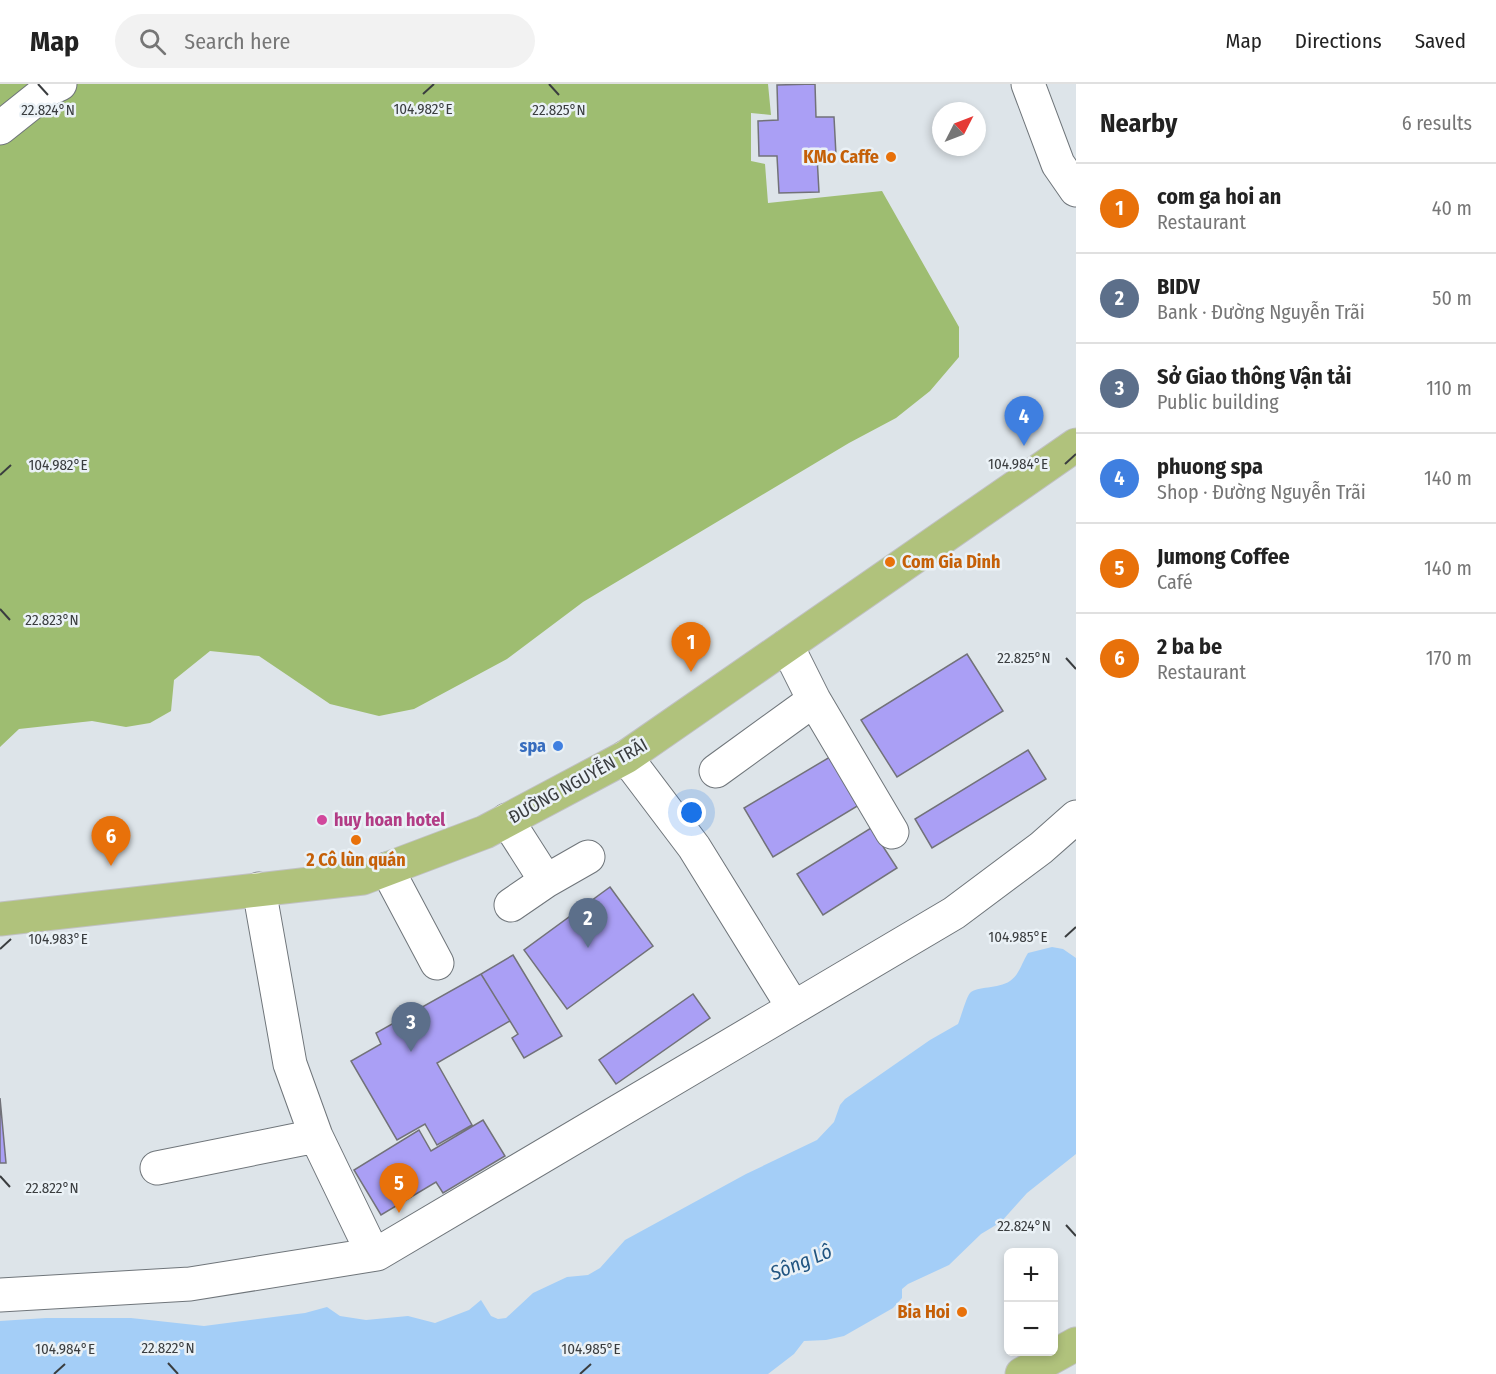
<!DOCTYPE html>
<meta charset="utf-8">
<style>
:root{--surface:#fff;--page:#f2f2f2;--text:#222;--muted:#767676;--line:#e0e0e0;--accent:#2073a4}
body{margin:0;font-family:"Fira Sans Condensed",sans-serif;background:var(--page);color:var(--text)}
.controls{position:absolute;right:18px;bottom:18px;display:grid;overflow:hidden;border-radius:9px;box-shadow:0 3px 9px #0003}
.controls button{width:54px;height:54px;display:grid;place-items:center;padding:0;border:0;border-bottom:2px solid var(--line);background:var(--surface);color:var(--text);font:30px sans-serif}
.compass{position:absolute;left:932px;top:18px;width:54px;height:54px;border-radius:50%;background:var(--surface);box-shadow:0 3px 9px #0003;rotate:48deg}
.you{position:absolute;left:692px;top:729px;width:21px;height:21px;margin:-15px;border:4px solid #fff;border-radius:50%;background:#1a73e8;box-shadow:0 0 0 9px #1a73e833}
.badge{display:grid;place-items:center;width:39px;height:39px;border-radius:50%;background:var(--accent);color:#fff;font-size:20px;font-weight:700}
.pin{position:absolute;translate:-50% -50px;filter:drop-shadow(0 2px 3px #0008)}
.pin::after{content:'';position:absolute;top:32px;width:21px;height:18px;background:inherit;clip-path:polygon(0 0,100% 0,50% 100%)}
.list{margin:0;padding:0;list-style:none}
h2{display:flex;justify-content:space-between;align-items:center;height:78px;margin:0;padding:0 24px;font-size:26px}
h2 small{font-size:20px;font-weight:400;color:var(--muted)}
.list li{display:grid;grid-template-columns:39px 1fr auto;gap:18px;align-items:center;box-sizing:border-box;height:90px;padding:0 24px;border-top:2px solid var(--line)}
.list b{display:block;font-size:22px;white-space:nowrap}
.list p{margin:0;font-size:20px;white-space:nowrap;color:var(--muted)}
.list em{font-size:20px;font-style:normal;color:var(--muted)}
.icon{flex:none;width:33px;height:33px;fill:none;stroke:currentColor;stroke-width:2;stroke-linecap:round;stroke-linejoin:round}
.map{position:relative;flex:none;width:1076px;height:1290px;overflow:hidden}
header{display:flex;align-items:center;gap:36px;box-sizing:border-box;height:84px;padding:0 30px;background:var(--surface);border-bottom:2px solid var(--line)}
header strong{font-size:28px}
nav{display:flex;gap:33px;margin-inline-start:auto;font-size:21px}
.search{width:420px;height:54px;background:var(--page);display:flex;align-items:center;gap:15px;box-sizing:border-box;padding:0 21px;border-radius:33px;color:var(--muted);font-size:22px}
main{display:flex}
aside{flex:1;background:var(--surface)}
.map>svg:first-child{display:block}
.green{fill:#9ebd71}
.water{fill:#a4cef7}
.building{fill:#aa9ff5;stroke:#727279;stroke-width:1.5}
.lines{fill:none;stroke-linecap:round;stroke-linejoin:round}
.minor-casing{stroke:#6f757a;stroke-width:35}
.major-casing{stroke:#c0c1c2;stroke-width:35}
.minor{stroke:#fff;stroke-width:33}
.major{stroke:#b0c27c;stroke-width:33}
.ticks{fill:none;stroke:#3a3d3f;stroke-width:2}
.food-dot{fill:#e8710a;stroke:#eaf1f6;stroke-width:2}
.shop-dot{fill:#3f7fe0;stroke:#eaf1f6;stroke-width:2}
.hotel-dot{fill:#d1479c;stroke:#eaf1f6;stroke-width:2}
.labels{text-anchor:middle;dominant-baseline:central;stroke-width:5;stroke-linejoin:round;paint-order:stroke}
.food-label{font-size:18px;font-weight:bold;fill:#c56008;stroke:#eaf1f6;text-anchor:end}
.shop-label{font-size:18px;font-weight:bold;fill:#366cbe;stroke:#eaf1f6;text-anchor:end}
.street-label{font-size:18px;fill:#3a3d3f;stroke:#eaf1f6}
.hotel-label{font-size:18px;font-weight:bold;fill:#b23c85;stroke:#eaf1f6;text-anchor:start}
.water-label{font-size:20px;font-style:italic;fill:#205480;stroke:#eaf1f6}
.ticks-label{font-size:15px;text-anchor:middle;fill:#3a3d3f;stroke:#eaf1f6;stroke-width:5;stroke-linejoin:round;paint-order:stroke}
</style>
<header>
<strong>Map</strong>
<div class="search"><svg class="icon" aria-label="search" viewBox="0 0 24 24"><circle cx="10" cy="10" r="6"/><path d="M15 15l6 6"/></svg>Search here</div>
<nav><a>Map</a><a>Directions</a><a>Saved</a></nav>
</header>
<main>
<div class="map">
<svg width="1076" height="1290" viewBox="0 0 1076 1290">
<rect width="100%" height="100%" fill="#dde4e9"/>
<path class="green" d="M0 0H768L771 31 751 29V77L765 80 768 119 882 107 959 243V273L930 307 896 334 849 359 583 518 507 575 414 625 379 632 330 620 259 572 210 567 174 596 171 627 150 639 126 643 92 637 19 645 0 663Z"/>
<path class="water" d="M1052 863 1063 865 1076 874V1070L1027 1109 1001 1138 981 1150 949 1181 908 1200 902 1205V1214L893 1224 844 1252 826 1256 804 1257 794 1270 768 1290H0V1237L46 1234H131L204 1242 305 1229 327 1223 340 1232 366 1236 408 1232 435 1239 469 1226 481 1216 491 1232 498 1235 506 1234 533 1209 567 1193 588 1191 600 1184 625 1156 746 1090 817 1056 834 1038 840 1021 845 1015 930 956 958 940C961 933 966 914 970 909 977 902 998 905 1010 897 1020 890 1022 878 1028 869Z"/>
<path class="building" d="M815 0 816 33H834L836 71 817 72 819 108 779 109 777 72H759L758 37 778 36 777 1Z
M967 570 1003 627 897 693 861 636Z
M1028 666 1046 695 932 764 915 735Z
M835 670 864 718 773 773 744 724Z
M871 744 897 784 823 831 797 790Z
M610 803 653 862 567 925 524 866Z
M513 871 562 952 524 974 512 954 518 950 481 890Z
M481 890 510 937 437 979 472 1041 437 1061 425 1040 397 1056 351 977 381 960 376 949Z
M693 910 710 934 616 1000 599 976Z
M0 1014 6 1079H0Z
M483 1036 505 1072 443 1109 436 1098 381 1131 354 1086 419 1046 431 1067Z"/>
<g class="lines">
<defs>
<path id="minor" d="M1028 0 1058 80 1076 106
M0 44 49 5 60 0
M787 562 814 616 892 748
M626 673 694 763 793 923
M716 687 814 616
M507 736 546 797 588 773
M387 785 437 879
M511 821 546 797
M316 1052 373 1170
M157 1084 316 1052 290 980 259 805
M0 1211 190 1200 377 1170 954 829 1041 764 1076 733"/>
<path id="major" d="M0 835 363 794 485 748 626 673 1076 361
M1022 1290 1076 1260"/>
</defs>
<use href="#minor" class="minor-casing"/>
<use href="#major" class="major-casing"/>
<use href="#minor" class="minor"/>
<use href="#major" class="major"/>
</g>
<path class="ticks" d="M38 0 48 11M549 0 559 11M423 10 434 0M1065 380 1076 370M0 391 11 381M0 525 10 536M1066 574 1076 585M1065 853 1076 843M0 865 11 855M0 1092 10 1103M1066 1141 1076 1152M168 1279 178 1290M54 1290 65 1280M580 1290 591 1280"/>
<g class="food-dot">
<circle cx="891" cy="73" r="6"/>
<circle cx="890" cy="478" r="6"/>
<circle cx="356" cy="756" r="6"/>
<circle cx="962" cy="1228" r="6"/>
</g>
<circle class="shop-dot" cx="558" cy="662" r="6"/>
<circle class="hotel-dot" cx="322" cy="736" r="6"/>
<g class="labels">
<g class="food-label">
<text x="879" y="73">KMo Caffe</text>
<text x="902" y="478" text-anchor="start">Com Gia Dinh</text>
<text x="356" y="776" text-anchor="middle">2 Cô lùn quán</text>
<text x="950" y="1228">Bia Hoi</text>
</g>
<g class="shop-label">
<text x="546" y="662">spa</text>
</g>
<g class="street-label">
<text transform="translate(578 697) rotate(-29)">ĐƯỜNG NGUYỄN TRÃI</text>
</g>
<g class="hotel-label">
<text x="334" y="736">huy hoan hotel</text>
</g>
<g class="water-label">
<text transform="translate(801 1178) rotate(-22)">Sông Lô</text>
</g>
</g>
<g class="ticks-label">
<text x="423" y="30">104.982°E</text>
<text x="48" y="31">22.824°N</text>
<text x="559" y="31">22.825°N</text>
<text x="1018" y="385">104.984°E</text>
<text x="58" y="386">104.982°E</text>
<text x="52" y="541">22.823°N</text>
<text x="1024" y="579">22.825°N</text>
<text x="1018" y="858">104.985°E</text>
<text x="58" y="860">104.983°E</text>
<text x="52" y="1109">22.822°N</text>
<text x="1024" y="1147">22.824°N</text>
<text x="168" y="1269">22.822°N</text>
<text x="65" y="1270">104.984°E</text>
<text x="591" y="1270">104.985°E</text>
</g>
</svg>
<div class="controls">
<button>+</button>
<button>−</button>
</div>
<svg class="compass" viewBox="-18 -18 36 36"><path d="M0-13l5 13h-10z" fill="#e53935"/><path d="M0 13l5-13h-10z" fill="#767676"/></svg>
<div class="you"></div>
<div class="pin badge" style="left:691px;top:588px;background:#e8710a">1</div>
<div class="pin badge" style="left:588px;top:864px;background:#5c6f8a">2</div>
<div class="pin badge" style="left:411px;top:968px;background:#5c6f8a">3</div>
<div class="pin badge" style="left:1024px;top:362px;background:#3f7fe0">4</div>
<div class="pin badge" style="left:399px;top:1129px;background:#e8710a">5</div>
<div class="pin badge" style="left:111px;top:782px;background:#e8710a">6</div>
</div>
<aside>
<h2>Nearby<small>6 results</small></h2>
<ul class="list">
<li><span class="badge" style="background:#e8710a">1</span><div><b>com ga hoi an</b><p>Restaurant</p></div><em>40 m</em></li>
<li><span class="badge" style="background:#5c6f8a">2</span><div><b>BIDV</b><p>Bank · Đường Nguyễn Trãi</p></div><em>50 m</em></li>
<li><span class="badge" style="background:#5c6f8a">3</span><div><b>Sở Giao thông Vận tải</b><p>Public building</p></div><em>110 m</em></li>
<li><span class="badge" style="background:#3f7fe0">4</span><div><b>phuong spa</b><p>Shop · Đường Nguyễn Trãi</p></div><em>140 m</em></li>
<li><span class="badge" style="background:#e8710a">5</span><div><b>Jumong Coffee</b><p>Café</p></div><em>140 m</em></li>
<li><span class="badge" style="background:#e8710a">6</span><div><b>2 ba be</b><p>Restaurant</p></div><em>170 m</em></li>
</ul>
</aside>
</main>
